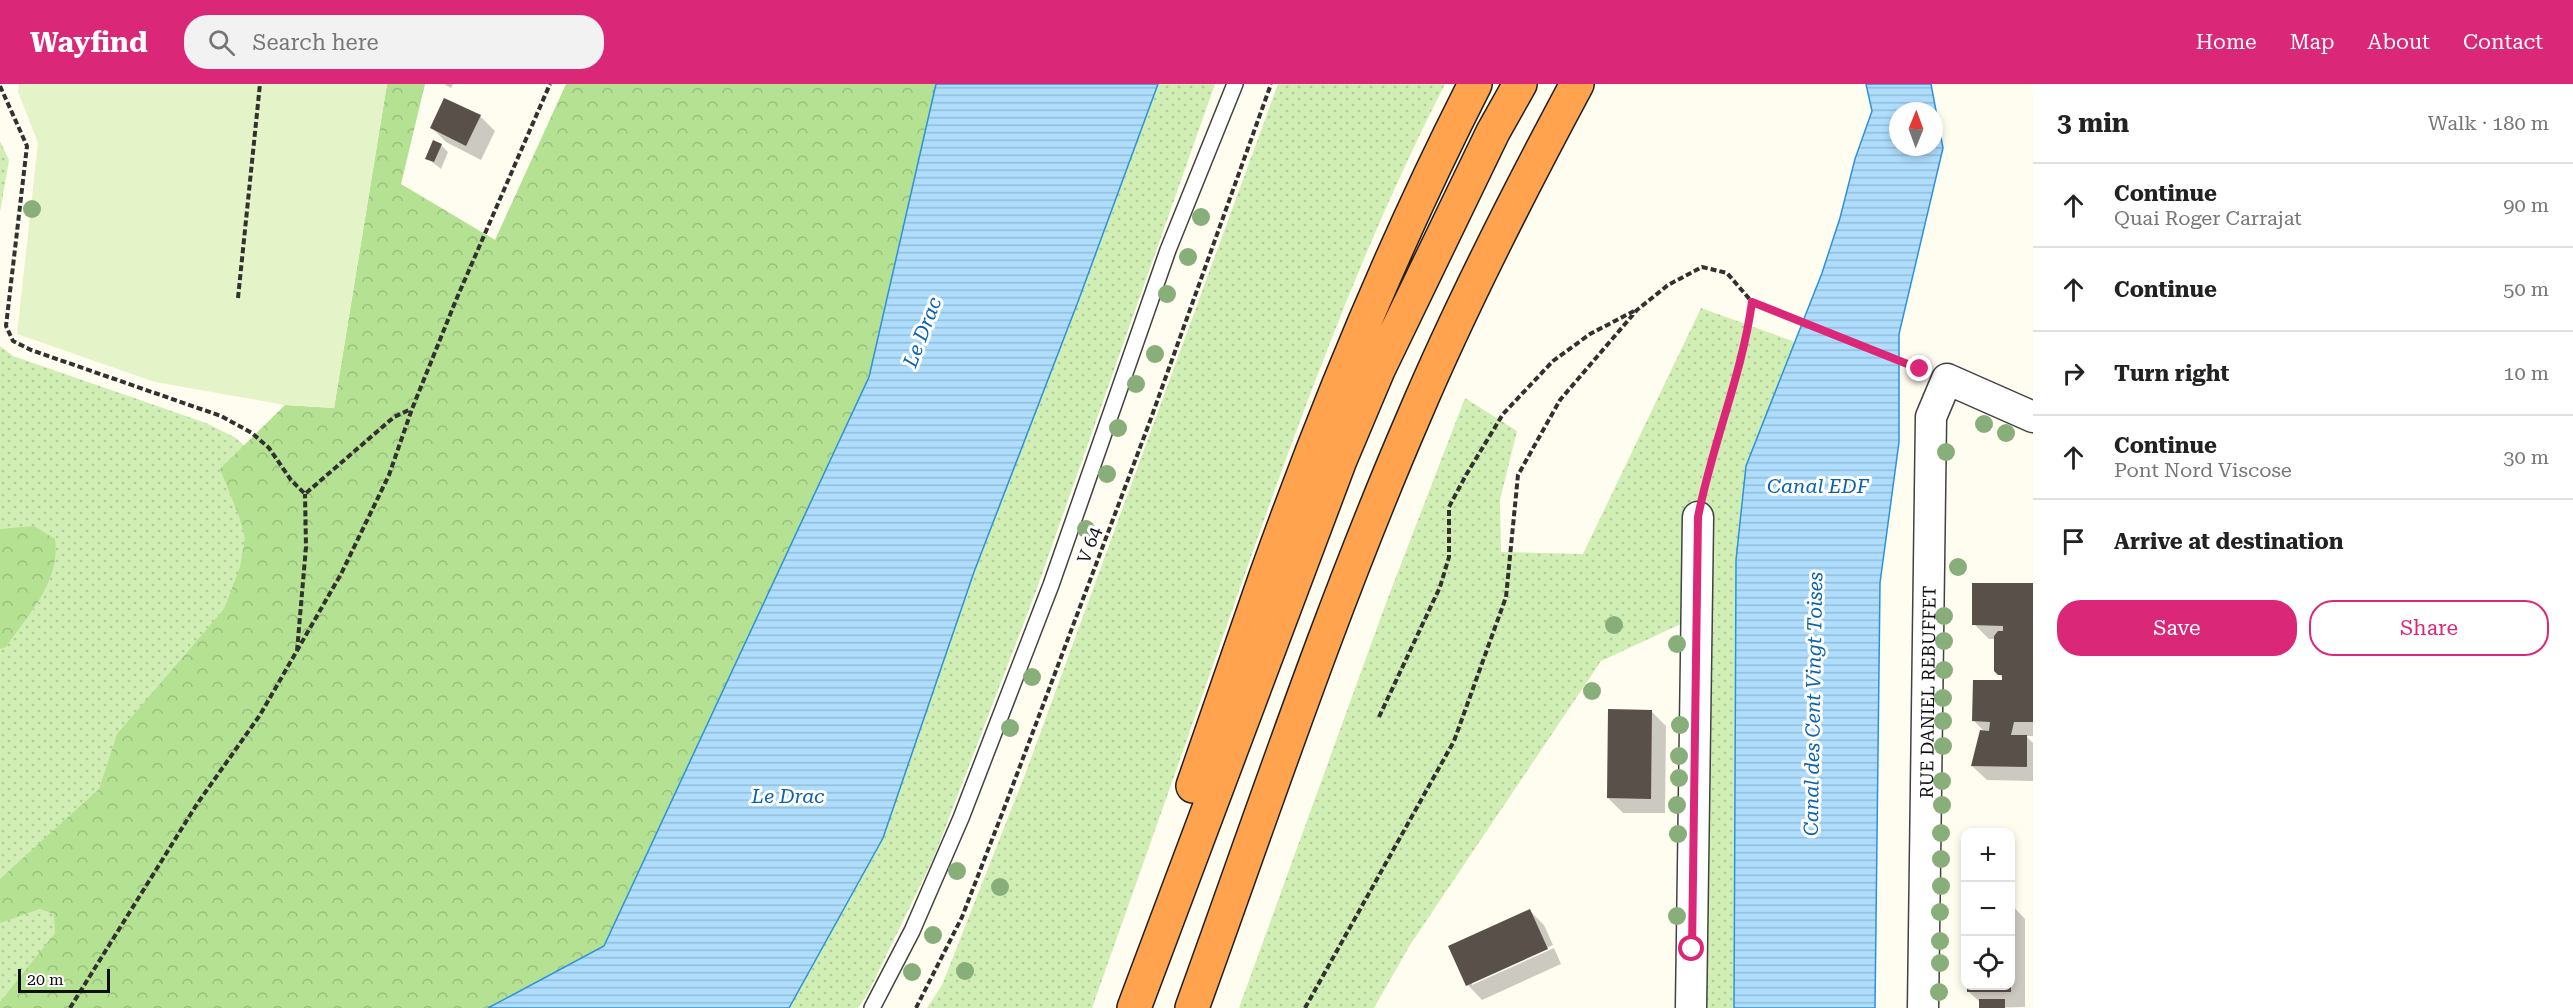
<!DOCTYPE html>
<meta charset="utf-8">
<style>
:root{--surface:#fff;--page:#f2f2f2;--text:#222;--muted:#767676;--line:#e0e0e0;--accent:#db2777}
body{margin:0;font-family:"Roboto Serif",serif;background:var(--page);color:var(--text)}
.controls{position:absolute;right:18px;bottom:18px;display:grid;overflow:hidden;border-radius:12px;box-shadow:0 3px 9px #0003}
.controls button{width:54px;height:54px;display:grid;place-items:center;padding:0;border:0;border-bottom:2px solid var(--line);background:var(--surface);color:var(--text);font:30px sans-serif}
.compass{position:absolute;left:1889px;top:18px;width:54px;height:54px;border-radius:50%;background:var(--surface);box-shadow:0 3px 9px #0003;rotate:1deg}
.scale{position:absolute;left:18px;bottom:15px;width:92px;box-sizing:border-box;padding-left:6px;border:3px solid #0f0f0f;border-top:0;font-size:16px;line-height:21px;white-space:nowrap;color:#0f0f0f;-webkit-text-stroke:4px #fff;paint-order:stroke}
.stop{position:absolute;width:18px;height:18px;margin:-14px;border:4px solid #db2777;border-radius:50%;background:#fff}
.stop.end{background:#db2777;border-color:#fff;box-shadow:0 2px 6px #0008}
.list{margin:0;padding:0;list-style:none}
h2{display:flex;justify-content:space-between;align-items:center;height:78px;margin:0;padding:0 24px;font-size:26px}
h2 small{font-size:20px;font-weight:400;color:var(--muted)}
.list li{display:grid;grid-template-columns:39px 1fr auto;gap:18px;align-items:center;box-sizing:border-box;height:84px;padding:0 24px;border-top:2px solid var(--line)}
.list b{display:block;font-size:22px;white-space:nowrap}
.list p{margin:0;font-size:20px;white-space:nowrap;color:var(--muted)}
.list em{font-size:20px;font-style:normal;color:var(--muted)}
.actions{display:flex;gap:12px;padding:18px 24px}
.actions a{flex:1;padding:14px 0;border:2px solid var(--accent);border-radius:24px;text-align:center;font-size:21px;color:var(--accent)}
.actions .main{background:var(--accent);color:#fff}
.icon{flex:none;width:33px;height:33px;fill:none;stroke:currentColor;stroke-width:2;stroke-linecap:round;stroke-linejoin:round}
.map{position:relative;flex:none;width:2033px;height:924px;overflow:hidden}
header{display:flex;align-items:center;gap:36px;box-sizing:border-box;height:84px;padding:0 30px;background:var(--accent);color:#fff}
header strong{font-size:28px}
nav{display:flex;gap:33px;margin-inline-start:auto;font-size:21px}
.search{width:420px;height:54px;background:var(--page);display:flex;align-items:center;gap:15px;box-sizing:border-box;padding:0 21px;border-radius:24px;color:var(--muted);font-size:22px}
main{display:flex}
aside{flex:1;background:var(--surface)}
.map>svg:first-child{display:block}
.grass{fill:url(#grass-dots)}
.forest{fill:url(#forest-crowns)}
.pitch{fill:#e4f4c8}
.water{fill:url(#water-rules);stroke:#2d92dc;stroke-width:1.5;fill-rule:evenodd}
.shadow{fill:#0003}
.building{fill:#59504a}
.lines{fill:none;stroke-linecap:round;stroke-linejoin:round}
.lane-casing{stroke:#424242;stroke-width:18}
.street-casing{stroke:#424242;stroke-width:33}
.highway-casing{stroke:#202020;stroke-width:36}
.path{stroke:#313131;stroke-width:4;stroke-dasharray:6 3;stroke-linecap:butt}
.lane{stroke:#fff;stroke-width:15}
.street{stroke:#fff;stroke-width:30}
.highway{stroke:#ffa34e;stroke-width:33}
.tree{fill:#88ae79}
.route{stroke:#db2777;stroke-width:8}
.labels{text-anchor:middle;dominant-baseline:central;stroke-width:6;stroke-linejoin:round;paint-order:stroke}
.street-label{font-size:18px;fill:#0f0f0f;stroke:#fff}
.water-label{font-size:20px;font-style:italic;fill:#0962af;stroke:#fff}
</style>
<header>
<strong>Wayfind</strong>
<div class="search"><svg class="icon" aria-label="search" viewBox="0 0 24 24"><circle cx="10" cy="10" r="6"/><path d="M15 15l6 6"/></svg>Search here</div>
<nav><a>Home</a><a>Map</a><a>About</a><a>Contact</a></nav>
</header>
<main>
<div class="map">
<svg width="2033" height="924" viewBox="0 0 2033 924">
<defs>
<pattern id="grass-dots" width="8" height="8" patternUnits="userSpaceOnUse" patternTransform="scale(1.5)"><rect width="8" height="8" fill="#d1eeb5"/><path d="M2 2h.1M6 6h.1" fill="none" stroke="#b2cb9a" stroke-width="1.8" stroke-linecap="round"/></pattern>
<pattern id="forest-crowns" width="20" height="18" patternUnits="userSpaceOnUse" patternTransform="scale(1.5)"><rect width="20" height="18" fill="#b4e192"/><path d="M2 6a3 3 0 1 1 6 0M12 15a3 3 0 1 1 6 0" fill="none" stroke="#9ac07d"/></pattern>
<pattern id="water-rules" width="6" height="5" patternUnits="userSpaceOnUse" patternTransform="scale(1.5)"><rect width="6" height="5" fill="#aeddfd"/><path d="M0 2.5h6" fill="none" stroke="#94bcd8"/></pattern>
</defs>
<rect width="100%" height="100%" fill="#fffcf0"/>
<path class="grass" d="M1158 0H1215L1036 507 934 773 868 909 858 924H789L883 754 974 488 1079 215Z
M1278 0H1445C1357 172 1293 353 1229 535 1184 665 1138 794 1092 924H927L942 901 1026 688Z
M0 57 9 76 0 128Z
M1701 224 1795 258 1746 382 1736 476 1734 924H1701L1696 533 1601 577 1410 861 1374 924H1239L1386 519 1465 314 1517 347 1500 416 1501 468 1583 470Z
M0 262 13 272 206 339 236 354 269 384 207 666 0 924Z"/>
<path class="forest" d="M387 0H425L401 100 495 156 566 0H936L869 293 604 862 488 924H0V918L55 849 54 830 40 825 0 839V795L99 705 117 650 224 525 240 483 245 454 239 432 220 385 285 321 334 324Z
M34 442 55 455C61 497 28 531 6 563L0 565V445Z"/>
<path class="pitch" d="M19 0H387L334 324 285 321 155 298 17 250 38 59 18 8Z"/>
<path class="water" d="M936 0H1158L1079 215 974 488 883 754 789 924H488L604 862 869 293Z
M1866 0H1931L1943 64 1899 250V358L1880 499 1875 924H1734L1736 476 1746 382 1822 189 1840 134 1855 75 1872 27ZM1898 27H1934V63H1898Z"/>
<path class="shadow" d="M444 0H453L451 4Z
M480 32 495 47 481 76 446 58 432 44Z
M441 61 448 68 441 85 427 74Z
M2033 501V652H2026L2033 659V697L1987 696 1972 682 1985 648 1974 637 2004 595 1996 587V555H1989L1974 540Z
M1651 627 1666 642 1665 729H1623L1608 714Z
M2011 820 2025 835V923L1981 924V919L1969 908V902H2010Z
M1529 826 1544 841 1553 861 1472 898V901L1554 864 1561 880 1482 916 1468 901Z"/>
<path class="building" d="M444 14 481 31 466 62 430 44Z
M433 56 442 60 434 78 425 75Z
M1972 499H2033V638H2014L2011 651H2027V683L1971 682 1980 646 1989 647 1990 638 1972 637 1973 596H2002V591H1998L1994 587V552L1998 547H2003V542L1972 541Z
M1608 625 1652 626 1651 715 1607 714Z
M1530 825 1548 865 1466 902 1448 862Z
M1967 902H2011V908H1967Z
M1979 915H2005V924H1979Z"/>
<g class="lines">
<defs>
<path id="lane" d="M872 924 912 847 961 734 1051 501 1168 166 1235 0"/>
<g id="street">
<path d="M1691 924 1698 433"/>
<path id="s1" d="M1923 924 1931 333 1947 295 2033 333"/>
</g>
<path id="highway" d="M1193 702C1218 632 1241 562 1266 492 1326 324 1394 159 1475 0
M1134 924 1340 376 1378 286 1493 48 1520 0
M1192 924C1264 725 1331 524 1415 330 1463 217 1519 108 1577 0"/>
</defs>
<use href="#lane" class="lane-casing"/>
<use href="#street" class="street-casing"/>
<use href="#highway" class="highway-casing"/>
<path class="path" d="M0 2 27 62 6 242 13 257 31 266 221 332 252 349 269 364 291 396 305 410 394 333 411 325
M238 214 260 0
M1703 405 1748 248 1752 218
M297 567 306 463 305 410
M1379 633 1440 503 1449 473V423L1466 391 1503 330 1553 277 1590 250 1634 227
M70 924 197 720 260 631 341 490 389 391 412 325 456 216 550 0
M916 924 962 833 1005 722 1150 337 1271 0
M1305 924 1454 657 1506 513 1518 391 1560 316 1637 226 1668 201 1702 183 1727 189 1752 218 1918 284"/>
<use href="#lane" class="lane"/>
<use href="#street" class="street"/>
<use href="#highway" class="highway"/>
</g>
<g class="tree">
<circle cx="32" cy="125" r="9"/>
<circle cx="1201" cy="133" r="9"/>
<circle cx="1188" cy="173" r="9"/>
<circle cx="1167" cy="210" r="9"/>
<circle cx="1155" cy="270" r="9"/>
<circle cx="1136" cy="300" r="9"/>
<circle cx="1984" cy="340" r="9"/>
<circle cx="1118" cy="344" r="9"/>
<circle cx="2006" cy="349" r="9"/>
<circle cx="1946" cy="368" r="9"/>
<circle cx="1107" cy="390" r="9"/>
<circle cx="1086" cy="445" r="9"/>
<circle cx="1958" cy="483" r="9"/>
<circle cx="1944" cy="532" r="9"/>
<circle cx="1614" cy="541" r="9"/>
<circle cx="1944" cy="557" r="9"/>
<circle cx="1677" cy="560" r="9"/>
<circle cx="1944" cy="586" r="9"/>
<circle cx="1032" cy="593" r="9"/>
<circle cx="1592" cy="607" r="9"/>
<circle cx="1943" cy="614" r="9"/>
<circle cx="1943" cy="637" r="9"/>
<circle cx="1680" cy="641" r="9"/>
<circle cx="1010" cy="644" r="9"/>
<circle cx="1943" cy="662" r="9"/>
<circle cx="1679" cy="672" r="9"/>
<circle cx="1679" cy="694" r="9"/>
<circle cx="1942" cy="697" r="9"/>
<circle cx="1677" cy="721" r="9"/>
<circle cx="1942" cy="721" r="9"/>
<circle cx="1941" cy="749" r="9"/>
<circle cx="1678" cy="750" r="9"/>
<circle cx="1941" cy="775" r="9"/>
<circle cx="957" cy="787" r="9"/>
<circle cx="1941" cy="802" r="9"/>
<circle cx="1000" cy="803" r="9"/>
<circle cx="1940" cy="828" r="9"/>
<circle cx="1677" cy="832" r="9"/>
<circle cx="933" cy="851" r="9"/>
<circle cx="1940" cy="857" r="9"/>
<circle cx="1940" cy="879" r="9"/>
<circle cx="965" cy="887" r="9"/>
<circle cx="912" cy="888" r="9"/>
<circle cx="1939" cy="908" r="9"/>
</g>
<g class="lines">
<path class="route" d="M1692 865 1698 433C1712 360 1742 291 1752 218L1920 285"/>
</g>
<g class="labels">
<g class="street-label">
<text transform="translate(1089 461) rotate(-69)">V 64</text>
<text stroke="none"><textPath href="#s1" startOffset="316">RUE DANIEL REBUFFET</textPath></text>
</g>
<g class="water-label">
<text transform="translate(922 248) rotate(-69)">Le Drac</text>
<text x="1818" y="402">Canal EDF</text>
<text transform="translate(1813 620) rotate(-89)">Canal des Cent Vingt Toises</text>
<text x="788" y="712">Le Drac</text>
</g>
</g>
</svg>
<div class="controls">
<button>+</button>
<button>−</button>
<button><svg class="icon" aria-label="locate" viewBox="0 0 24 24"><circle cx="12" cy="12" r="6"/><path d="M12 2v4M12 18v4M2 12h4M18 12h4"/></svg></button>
</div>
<svg class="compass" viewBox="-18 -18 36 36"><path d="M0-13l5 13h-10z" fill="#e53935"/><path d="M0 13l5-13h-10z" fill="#767676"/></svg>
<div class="scale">20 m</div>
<div class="stop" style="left:1692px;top:865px"></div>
<div class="stop end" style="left:1920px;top:285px"></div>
</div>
<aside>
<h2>3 min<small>Walk · 180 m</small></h2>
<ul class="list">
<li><svg class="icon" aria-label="ahead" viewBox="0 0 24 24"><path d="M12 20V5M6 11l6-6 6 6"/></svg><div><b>Continue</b><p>Quai Roger Carrajat</p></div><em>90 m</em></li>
<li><svg class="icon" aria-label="ahead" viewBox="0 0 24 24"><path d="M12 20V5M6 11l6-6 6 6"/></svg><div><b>Continue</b></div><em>50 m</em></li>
<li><svg class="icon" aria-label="right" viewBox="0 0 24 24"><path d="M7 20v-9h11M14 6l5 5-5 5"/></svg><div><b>Turn right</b></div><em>10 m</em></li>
<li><svg class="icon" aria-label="ahead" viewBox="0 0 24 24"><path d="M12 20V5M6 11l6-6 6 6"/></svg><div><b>Continue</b><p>Pont Nord Viscose</p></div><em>30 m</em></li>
<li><svg class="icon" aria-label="arrive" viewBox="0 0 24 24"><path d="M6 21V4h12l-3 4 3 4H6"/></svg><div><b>Arrive at destination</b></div></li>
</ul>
<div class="actions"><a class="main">Save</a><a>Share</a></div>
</aside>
</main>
